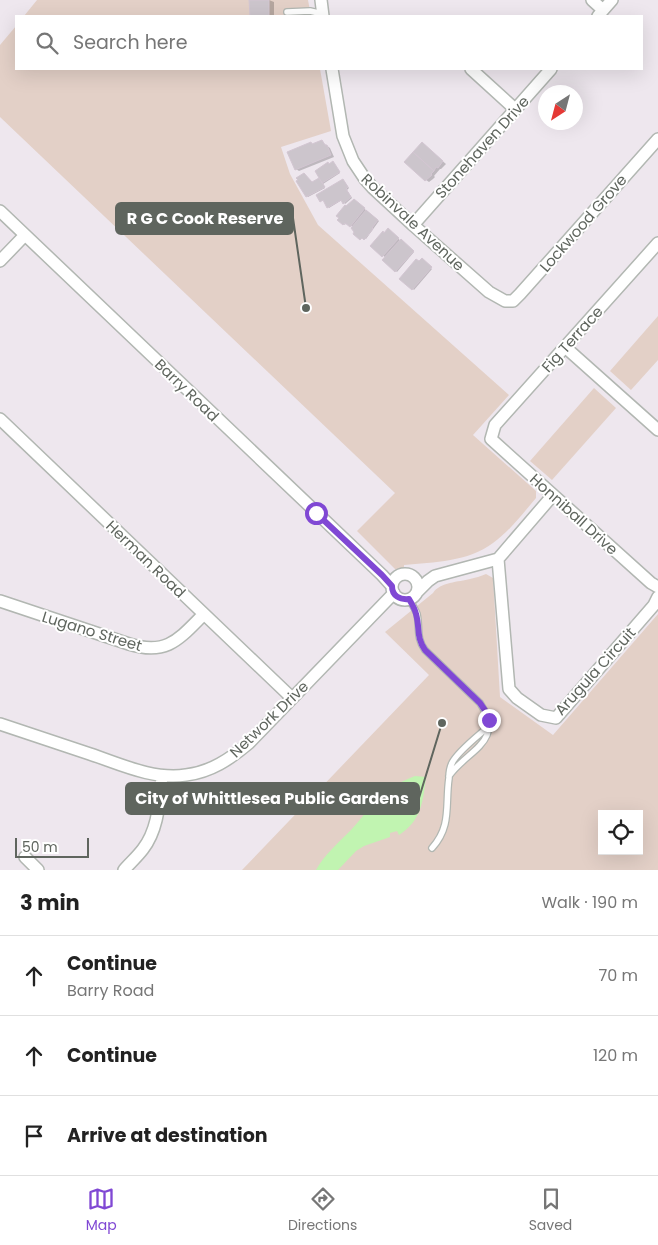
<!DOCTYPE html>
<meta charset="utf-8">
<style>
:root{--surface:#fff;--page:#f6f6f6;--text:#222;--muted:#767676;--line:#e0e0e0;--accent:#8048d4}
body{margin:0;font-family:Poppins,sans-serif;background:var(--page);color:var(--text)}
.controls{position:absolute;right:15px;bottom:15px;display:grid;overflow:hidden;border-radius:0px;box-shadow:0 5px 20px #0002}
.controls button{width:45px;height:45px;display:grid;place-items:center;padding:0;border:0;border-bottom:1px solid var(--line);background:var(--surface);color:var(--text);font:25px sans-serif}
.compass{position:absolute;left:538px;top:85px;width:45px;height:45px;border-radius:50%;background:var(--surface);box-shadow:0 5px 20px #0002;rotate:216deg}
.scale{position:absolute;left:15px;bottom:12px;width:74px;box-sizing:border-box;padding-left:5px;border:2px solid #5f655e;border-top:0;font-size:14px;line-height:18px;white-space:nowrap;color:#5f655e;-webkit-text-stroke:4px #fff;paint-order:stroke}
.stop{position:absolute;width:15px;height:15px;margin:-11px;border:4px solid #8048d4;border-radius:50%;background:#fff}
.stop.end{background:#8048d4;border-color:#fff;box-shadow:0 1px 5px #0008}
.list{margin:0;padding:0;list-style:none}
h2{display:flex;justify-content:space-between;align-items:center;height:65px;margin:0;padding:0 20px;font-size:21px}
h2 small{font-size:16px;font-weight:400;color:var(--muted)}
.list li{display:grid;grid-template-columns:32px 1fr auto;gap:15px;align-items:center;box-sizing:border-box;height:80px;padding:0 20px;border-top:1px solid var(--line)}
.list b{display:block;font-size:19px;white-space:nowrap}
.list p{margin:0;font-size:16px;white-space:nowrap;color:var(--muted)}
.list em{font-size:16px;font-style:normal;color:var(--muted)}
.icon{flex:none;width:28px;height:28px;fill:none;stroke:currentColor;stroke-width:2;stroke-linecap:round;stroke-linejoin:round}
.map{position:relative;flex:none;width:658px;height:870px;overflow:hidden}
.search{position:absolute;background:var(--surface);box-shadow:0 5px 20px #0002;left:15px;right:15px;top:15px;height:55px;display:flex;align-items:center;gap:12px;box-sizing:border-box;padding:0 18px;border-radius:0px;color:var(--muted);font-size:19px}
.sheet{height:305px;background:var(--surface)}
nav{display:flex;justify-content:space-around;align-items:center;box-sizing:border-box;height:70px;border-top:1px solid var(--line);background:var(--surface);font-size:14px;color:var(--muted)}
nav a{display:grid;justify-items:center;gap:2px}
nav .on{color:var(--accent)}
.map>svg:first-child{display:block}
.green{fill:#e3d0c7;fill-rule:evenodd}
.water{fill:#c1f4b1}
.shadow{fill:#0003}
.building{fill:#ccc5cc;stroke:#d3c6d2}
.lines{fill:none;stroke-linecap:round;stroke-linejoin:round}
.lane-casing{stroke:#b2b7b2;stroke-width:8}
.street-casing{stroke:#b2b7b2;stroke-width:14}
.lane{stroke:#fff;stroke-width:5.5}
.street{stroke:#fff;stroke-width:11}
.route{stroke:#8048d4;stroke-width:6}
.labels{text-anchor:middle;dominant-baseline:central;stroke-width:4;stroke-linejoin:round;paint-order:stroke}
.street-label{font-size:15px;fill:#5f655e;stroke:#fff}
.leader{fill:none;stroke:#5f655e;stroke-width:2}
.callout-dot{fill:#5f655e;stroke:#fff;stroke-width:2}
.callout{fill:#5f655e;stroke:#5f655e;stroke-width:2}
.callout-label{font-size:16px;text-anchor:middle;font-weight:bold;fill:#fff}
</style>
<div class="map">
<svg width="658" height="870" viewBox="0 0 658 870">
<rect width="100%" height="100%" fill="#eee7ee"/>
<path class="green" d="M37 0H308L311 16H24Z
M16 26V69H320L331 131 281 147 290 174 318 225 509 395 473 435 536 491V498C523 513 510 531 493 543 468 562 434 562 404 565V578L357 531 395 493 0 117V45Z
M658 316V360L631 390 610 371Z
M594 388 616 408 552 480 530 461Z
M486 574 493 578 500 697 553 735 658 614V870H242L429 675 385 632 433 593C440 582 459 582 470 579 475 578 481 576 486 574ZM602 814H639V851H602Z"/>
<path class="water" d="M415 776 426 777C423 802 421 821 399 835L397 831 390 833V837L364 846 356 851 338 870H316C324 855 338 843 350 831 363 818 374 799 390 788 397 783 406 780 415 776Z"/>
<path class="shadow" d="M251 0H269L274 2V16H251Z
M322 142 330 148 334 157 299 171 296 169 311 143 314 145Z
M425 146 446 164 441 169H440L434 176 435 177 433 179 429 182 426 180Z
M334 164 340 173 323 184 325 188 308 197 307 196 313 184 321 178 330 165Z
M344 181 349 188 347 190 352 198 345 204 342 200 329 208 324 200 321 201Z
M354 200 379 221 366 239 363 237 362 239H361L353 227 346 223 345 225 339 220Z
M388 230 414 252 397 272 384 260 386 258 371 246Z
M422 260 432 269 414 290 413 289 420 263Z"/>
<path class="building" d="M249 0H269V16H250Z
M322 140 325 145H327L331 155 295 170 287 152 311 142 312 144Z
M422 142 443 161 438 168 436 167 434 171 413 152Z
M413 152 434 171 431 174 432 175 425 181 404 162Z
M333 161 340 172 322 183 315 171 328 162 329 164Z
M304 173 312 182 319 178 325 187 306 197 296 181 298 180 296 178Z
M343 179 348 187 346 189 351 197 343 204 341 200 327 208 323 200 320 202 316 195Z
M354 199 365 208 350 227 345 223 343 225 337 220 339 218 336 216 345 205 346 206Z
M366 210 378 220 372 228 373 229 364 240 362 238 360 240 353 234 354 232 351 228Z
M388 228 399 238 382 257 370 246 383 231 384 233Z
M401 239 414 251 395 272 382 260Z
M422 258 432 267 412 290 399 279 416 259 419 261Z"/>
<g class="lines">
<defs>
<path id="lane" d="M287 12 310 11 323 14
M409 599C412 604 415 609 417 614 420 628 416 638 425 650L480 703C506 742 467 750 449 776
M432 848C452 826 445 805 449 778 449 773 450 767 452 763 457 752 479 735 488 727"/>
<path id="street" d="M321 0 323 16
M592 0 603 10
M598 16 612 0
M332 69 343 136 353 161 365 179 373 188 413 225 489 292 505 301H513L520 294 658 139
M471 69 515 109
M0 211 382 575 392 586
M413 225 551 69
M658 243 495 425 491 439 651 583 658 587
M0 261 25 235
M565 347 658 430
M0 419 292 698
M498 559 509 689 517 698 541 715 556 718 654 605 658 597
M392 587a13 13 0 1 1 26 0a13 13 0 1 1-26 0Z
M417 592 428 581 435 576 498 559 553 495
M0 601 129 644C167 656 179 639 204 614
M0 724C30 734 60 744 90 754 120 764 153 780 186 775 211 772 230 759 249 743L394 593
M25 857 38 870
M124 870C130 863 137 857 143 849 159 828 159 801 162 776"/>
</defs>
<use href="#lane" class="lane-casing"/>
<use href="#street" class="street-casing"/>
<use href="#lane" class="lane"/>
<use href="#street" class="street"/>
</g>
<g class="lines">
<path class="route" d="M316 513 382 575 392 586C392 596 400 600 409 599 412 604 415 609 416 614 420 628 416 637 425 650L480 703 486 712 489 720"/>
</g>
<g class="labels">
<g class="street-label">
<text transform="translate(482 147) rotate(-48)">Stonehaven Drive</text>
<text transform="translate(413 222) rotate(43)">Robinvale Avenue</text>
<text transform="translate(583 223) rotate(-49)">Lockwood Grove</text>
<text transform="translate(572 339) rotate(-48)">Fig Terrace</text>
<text transform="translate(187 390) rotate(44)">Barry Road</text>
<text transform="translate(574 514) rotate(42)">Honniball Drive</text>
<text transform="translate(146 559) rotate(44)">Herman Road</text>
<text transform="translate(92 631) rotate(17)">Lugano Street</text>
<text transform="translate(595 671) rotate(-48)">Arugula Circuit</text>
<text transform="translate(269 719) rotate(-44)">Network Drive</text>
</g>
</g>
<path class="leader" d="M306 308L293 218M442 723L419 798"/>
<g class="callout-dot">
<circle cx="306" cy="308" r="5"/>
<circle cx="442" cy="723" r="5"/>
</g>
<g class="callout">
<rect x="116" y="203" width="177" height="31" rx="5"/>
<rect x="126" y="783" width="293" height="31" rx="5"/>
</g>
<g class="callout-label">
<text x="205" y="224">R G C Cook Reserve</text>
<text x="272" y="804">City of Whittlesea Public Gardens</text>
</g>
</svg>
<div class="controls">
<button><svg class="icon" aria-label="locate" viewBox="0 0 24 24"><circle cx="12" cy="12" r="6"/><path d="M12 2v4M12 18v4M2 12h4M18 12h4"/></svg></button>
</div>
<svg class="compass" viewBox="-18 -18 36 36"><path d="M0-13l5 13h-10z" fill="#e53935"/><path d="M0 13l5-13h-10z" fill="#767676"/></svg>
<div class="scale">50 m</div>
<div class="stop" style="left:316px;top:513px"></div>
<div class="stop end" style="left:489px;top:720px"></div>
<div class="search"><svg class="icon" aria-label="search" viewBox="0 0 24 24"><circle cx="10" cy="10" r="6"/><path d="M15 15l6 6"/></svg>Search here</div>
</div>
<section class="sheet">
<h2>3 min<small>Walk · 190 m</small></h2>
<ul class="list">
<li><svg class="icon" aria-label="ahead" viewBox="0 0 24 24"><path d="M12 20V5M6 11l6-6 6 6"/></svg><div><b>Continue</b><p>Barry Road</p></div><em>70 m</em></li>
<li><svg class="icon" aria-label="ahead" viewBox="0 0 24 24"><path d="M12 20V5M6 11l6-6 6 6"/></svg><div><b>Continue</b></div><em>120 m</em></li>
<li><svg class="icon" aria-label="arrive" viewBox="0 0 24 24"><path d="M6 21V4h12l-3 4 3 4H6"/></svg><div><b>Arrive at destination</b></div></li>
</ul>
</section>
<nav>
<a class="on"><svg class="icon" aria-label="map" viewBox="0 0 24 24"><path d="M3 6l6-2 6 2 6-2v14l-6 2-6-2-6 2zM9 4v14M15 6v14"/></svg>Map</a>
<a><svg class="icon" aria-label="directions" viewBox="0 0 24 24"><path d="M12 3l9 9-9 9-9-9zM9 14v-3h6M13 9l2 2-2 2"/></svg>Directions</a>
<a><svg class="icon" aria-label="saved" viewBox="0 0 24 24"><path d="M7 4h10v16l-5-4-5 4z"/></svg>Saved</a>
</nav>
